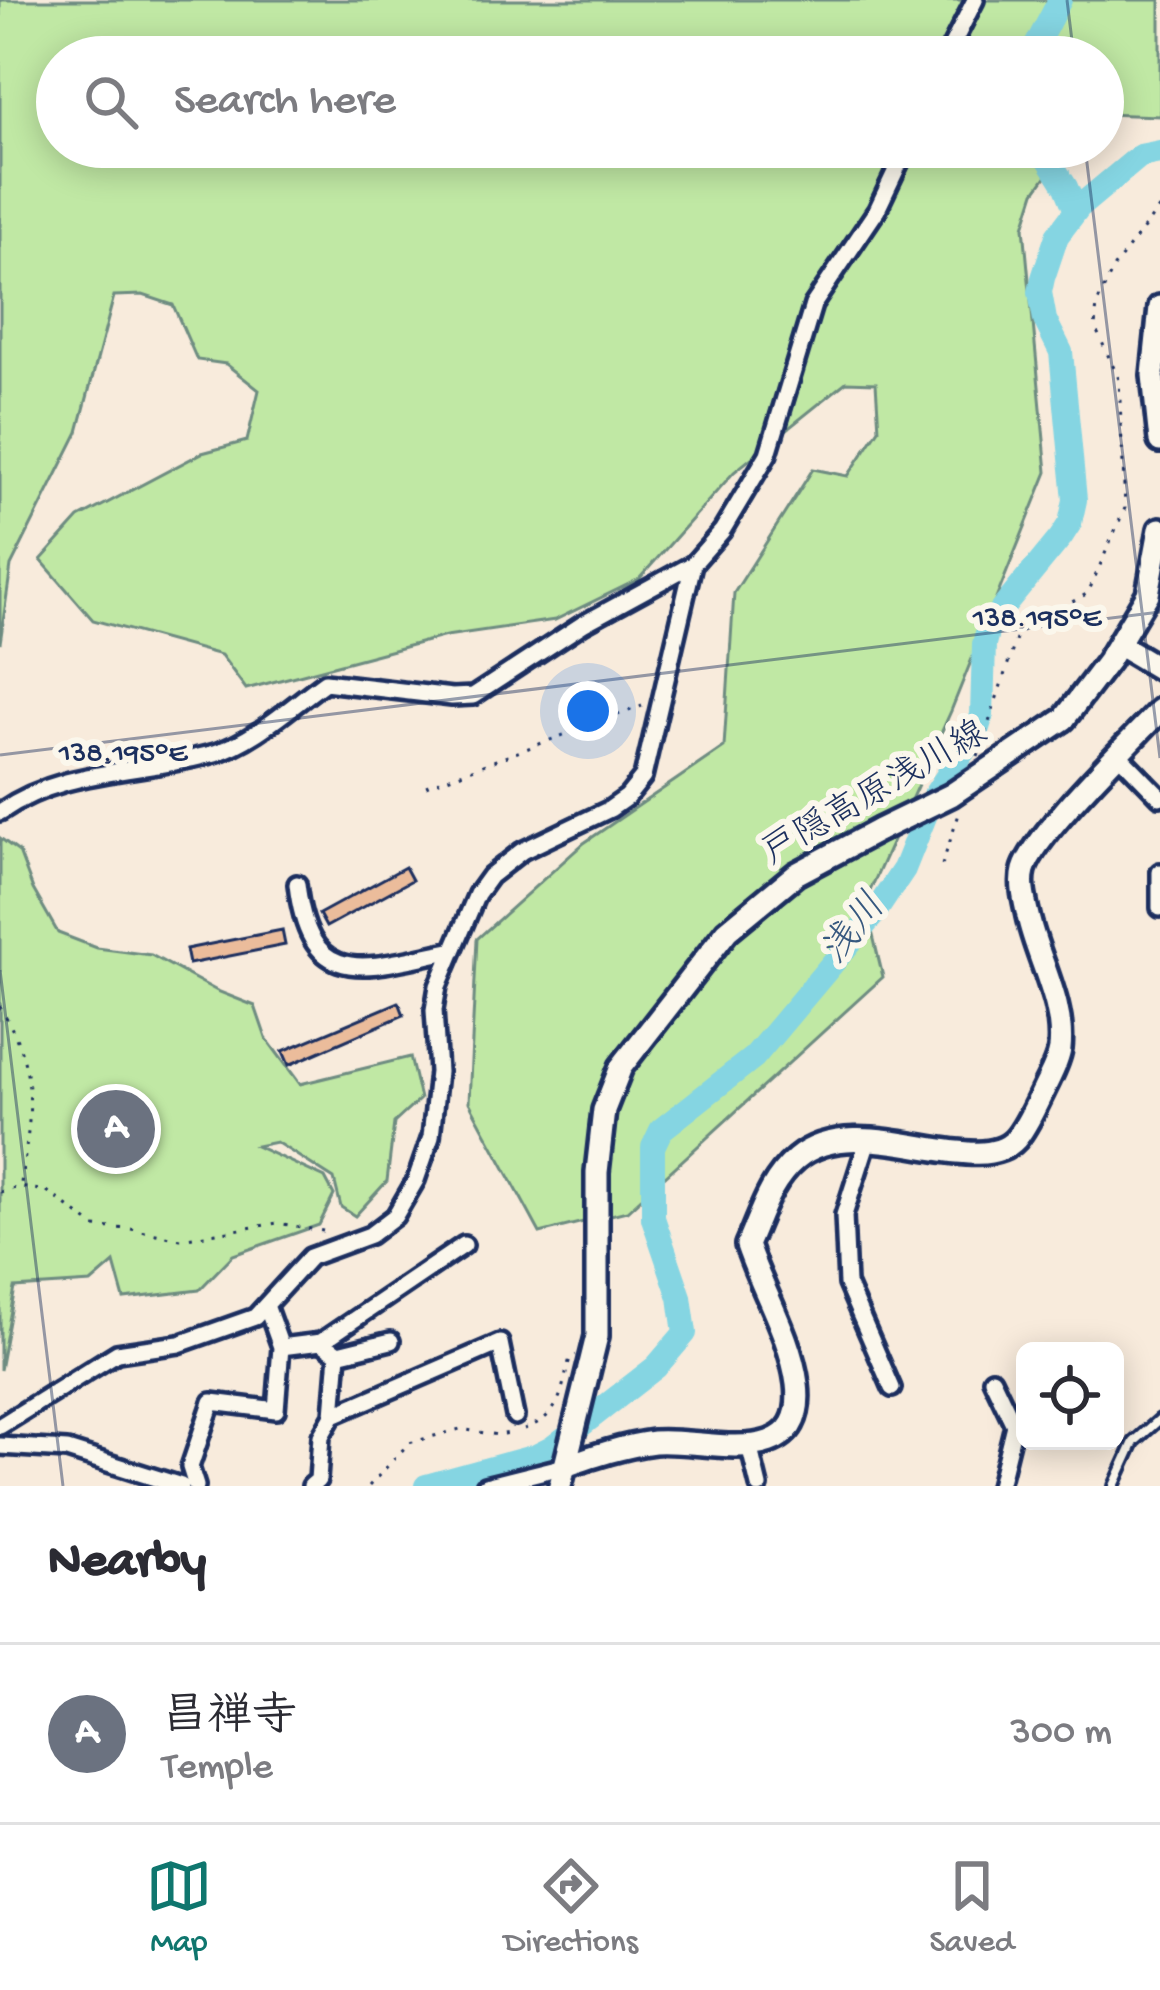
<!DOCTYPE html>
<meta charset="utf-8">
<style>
:root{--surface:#fff;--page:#f2f2f3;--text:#2b2b33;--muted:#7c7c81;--line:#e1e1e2;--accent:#0f766e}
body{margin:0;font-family:"Gochi Hand","Klee One",sans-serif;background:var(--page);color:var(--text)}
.controls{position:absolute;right:36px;bottom:36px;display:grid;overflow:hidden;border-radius:18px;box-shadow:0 6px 30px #0003}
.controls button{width:108px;height:108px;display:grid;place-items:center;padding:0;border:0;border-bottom:3px solid var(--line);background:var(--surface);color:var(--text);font:60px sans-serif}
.you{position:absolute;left:588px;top:711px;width:42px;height:42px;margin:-30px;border:9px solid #fff;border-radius:50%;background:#1a73e8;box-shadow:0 0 0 18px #1a73e833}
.badge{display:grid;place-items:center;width:78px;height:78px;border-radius:50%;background:var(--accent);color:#fff;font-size:39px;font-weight:700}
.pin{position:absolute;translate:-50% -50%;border:6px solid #fff;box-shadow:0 3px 12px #0006}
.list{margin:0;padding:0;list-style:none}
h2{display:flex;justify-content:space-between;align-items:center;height:156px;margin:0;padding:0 48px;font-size:51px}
h2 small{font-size:39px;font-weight:400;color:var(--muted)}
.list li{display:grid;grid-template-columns:78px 1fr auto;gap:36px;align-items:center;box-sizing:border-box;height:180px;padding:0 48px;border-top:3px solid var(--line)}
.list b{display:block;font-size:45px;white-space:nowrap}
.list p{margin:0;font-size:39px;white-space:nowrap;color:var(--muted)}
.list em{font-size:39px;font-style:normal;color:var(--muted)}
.icon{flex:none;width:66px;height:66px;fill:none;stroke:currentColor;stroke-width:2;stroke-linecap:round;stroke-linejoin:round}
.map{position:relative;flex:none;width:1160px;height:1486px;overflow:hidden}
.search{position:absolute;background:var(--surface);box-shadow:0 6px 30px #0003;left:36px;right:36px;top:36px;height:132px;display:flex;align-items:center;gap:30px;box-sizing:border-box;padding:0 42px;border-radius:66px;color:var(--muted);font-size:45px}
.sheet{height:336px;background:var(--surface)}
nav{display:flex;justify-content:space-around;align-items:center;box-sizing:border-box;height:168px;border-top:3px solid var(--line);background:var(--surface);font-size:33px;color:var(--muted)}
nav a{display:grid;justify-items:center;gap:6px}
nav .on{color:var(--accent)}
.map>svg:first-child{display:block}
.green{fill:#c0e8a4;stroke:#6e8c81;stroke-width:3}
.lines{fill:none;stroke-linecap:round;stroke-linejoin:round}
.river{stroke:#85d5e2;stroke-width:24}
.building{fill:#ebbc9b;stroke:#1b2f5e;stroke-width:3}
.lane-casing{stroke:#1b2f5e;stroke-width:16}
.street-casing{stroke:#1b2f5e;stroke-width:24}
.secondary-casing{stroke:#1b2f5e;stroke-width:30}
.path{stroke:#1b2f5e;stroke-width:3;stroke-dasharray:3 9;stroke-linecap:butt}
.lane{stroke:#fbf7ec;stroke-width:8}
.street{stroke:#fbf7ec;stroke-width:15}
.secondary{stroke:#fbf7ec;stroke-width:21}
.secondary-bridge-casing{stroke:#1b2f5e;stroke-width:30;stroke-linecap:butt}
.secondary-bridge{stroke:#fbf7ec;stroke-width:21}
.ticks{fill:none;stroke:#1b2f5e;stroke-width:3;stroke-opacity:0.45}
.labels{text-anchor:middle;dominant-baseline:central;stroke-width:12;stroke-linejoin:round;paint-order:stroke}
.street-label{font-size:36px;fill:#1b2f5e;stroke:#fbf7ec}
.water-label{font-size:39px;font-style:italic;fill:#36587f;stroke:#fbf7ec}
.ticks-label{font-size:30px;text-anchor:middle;fill:#1b2f5e;stroke:#fbf7ec;stroke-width:12;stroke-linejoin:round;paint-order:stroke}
</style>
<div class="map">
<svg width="1160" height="1486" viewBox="0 0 1160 1486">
<rect width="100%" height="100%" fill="#f8ebdc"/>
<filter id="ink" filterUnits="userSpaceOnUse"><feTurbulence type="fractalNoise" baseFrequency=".00833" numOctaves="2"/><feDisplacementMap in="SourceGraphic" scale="24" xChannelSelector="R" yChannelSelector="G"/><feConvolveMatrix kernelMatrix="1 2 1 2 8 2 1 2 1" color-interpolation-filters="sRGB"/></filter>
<g filter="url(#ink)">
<path class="green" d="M0 0H1160V116L1103 114V57H57V147H1067L1035 192 1024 227 1047 472 951 711 865 902 883 977 627 1211 540 1233 469 1102 477 939 584 843 724 747 734 593 813 469 848 476 879 429 876 383 846 382 734 472 639 579 555 620 446 636 246 689 221 655 93 620 41 560 79 518 202 453 247 441 259 390 226 364 197 360 173 305 143 295 114 296 78 432 11 566 0 643Z
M0 838 19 852 33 889 58 933 97 948 151 955 217 991 255 1006 266 1038 300 1084 410 1057 420 1099 394 1123 387 1181 355 1216 341 1207 334 1179 276 1142 256 1146 325 1178 334 1195 319 1225 233 1255 199 1290 124 1299 114 1263 91 1283 15 1288 0 1370Z"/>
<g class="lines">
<path class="river" d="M1030 57 1060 0
M1041 147 1066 187 1076 211
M426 1486 536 1456 552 1448 656 1367 685 1333 680 1297 653 1218V1147L661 1130 754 1057 874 914 904 869 932 799 977 731 982 715 984 644 989 625 1061 537 1070 523 1075 500 1061 352 1045 320 1040 292 1043 278 1057 236 1079 207 1140 156 1160 152"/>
</g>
<path class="building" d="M405 867 412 880 326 927 319 914Z
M282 930 285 945 189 964 186 949Z
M399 1002 404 1015 289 1065 283 1051Z"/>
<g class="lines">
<defs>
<path id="lane" d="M1114 1486 1134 1442 1160 1419"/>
<path id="street" d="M946 57 975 0
M1119 755 1160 797
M0 812C65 767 142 774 215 753 255 741 291 706 325 682L452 697 473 696 583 624 693 564 722 531 768 454 813 305 877 210 907 147
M1160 872V908
M297 884C310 994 368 967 450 951
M868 1140 844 1215 847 1284 892 1388
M267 1308 281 1347 321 1342 464 1245
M338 1354 391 1341
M992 1379 1014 1425 999 1486
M333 1415 500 1343 515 1416
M0 1426 117 1353 179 1344 255 1317 310 1257 370 1235 395 1216 416 1180 431 1137 438 1072 434 1010 438 986 477 894 490 876 522 851 610 809 627 797 643 777 693 564
M0 1446 67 1450 181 1486
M750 1449 759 1486
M196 1486 190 1467 212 1402 276 1410 281 1347
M311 1486 318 1480 321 1436 333 1415 338 1354 321 1342
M485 1486 565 1466"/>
<path id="secondary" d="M1160 307 1153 375 1160 441
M1118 644 1160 669
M1064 719 1108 661 1148 594 1160 529
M565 1466C594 1456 623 1446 654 1442 703 1437 808 1476 797 1384 791 1337 762 1290 747 1245 761 1214 769 1182 796 1159 859 1106 977 1183 1016 1139 1027 1126 1035 1107 1043 1091 1049 1078 1058 1063 1060 1049 1065 1004 1037 958 1028 916 1025 902 1020 885 1024 870 1033 836 1131 741 1160 710
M560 1486 597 1336V1172L604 1110 621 1067 727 931 796 874 879 830"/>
</defs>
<use href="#lane" class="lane-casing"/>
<use href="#street" class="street-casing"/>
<use href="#secondary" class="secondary-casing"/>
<path class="path" d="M978 756 1018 633 1088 593 1125 508 1119 379 1095 327 1097 304 1114 267 1160 207
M426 786 642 706
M942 865 960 811
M0 1006C39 1074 32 1109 21 1183
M0 1192 20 1187 47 1191 95 1227 131 1229 181 1239 277 1223 329 1232
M524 1429C562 1415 560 1394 570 1358L576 1355
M369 1486 409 1443 460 1429 498 1435 515 1432"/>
<use href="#lane" class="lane"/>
<use href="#street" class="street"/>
<use href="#secondary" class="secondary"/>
<defs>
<path id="secondary-bridge" d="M879 830 951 795 1064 719"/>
</defs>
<use href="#secondary-bridge" class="secondary-bridge-casing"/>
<use href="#secondary-bridge" class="secondary-bridge"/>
</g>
</g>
<path class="ticks" d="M1067 0 1074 57M1085 147 1160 758M0 755 1160 612M0 970 63 1486"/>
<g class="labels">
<g class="street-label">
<text transform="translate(876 795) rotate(-30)">戸隠高原浅川線</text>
</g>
<g class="water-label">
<text transform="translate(856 931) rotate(-52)">浅川</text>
</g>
</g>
<g class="ticks-label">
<text x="1037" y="626">138.195°E</text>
<text x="123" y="761">138.195°E</text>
</g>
</svg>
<div class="controls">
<button><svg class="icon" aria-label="locate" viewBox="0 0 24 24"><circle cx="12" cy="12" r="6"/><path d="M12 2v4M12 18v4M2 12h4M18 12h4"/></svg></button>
</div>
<div class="you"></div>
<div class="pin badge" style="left:116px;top:1129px;background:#6b7280">A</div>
<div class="search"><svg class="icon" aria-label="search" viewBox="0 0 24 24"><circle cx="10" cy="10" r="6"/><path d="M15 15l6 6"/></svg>Search here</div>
</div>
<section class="sheet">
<h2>Nearby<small></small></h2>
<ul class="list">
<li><span class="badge" style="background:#6b7280">A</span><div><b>昌禅寺</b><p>Temple</p></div><em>300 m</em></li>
</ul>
</section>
<nav>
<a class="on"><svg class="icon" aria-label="map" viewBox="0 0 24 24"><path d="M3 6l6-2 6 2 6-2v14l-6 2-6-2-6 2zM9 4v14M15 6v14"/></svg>Map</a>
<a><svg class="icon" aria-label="directions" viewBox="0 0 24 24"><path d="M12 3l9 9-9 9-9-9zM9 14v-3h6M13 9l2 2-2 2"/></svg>Directions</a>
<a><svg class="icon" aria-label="saved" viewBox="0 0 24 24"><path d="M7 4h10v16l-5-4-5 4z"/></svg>Saved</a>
</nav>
